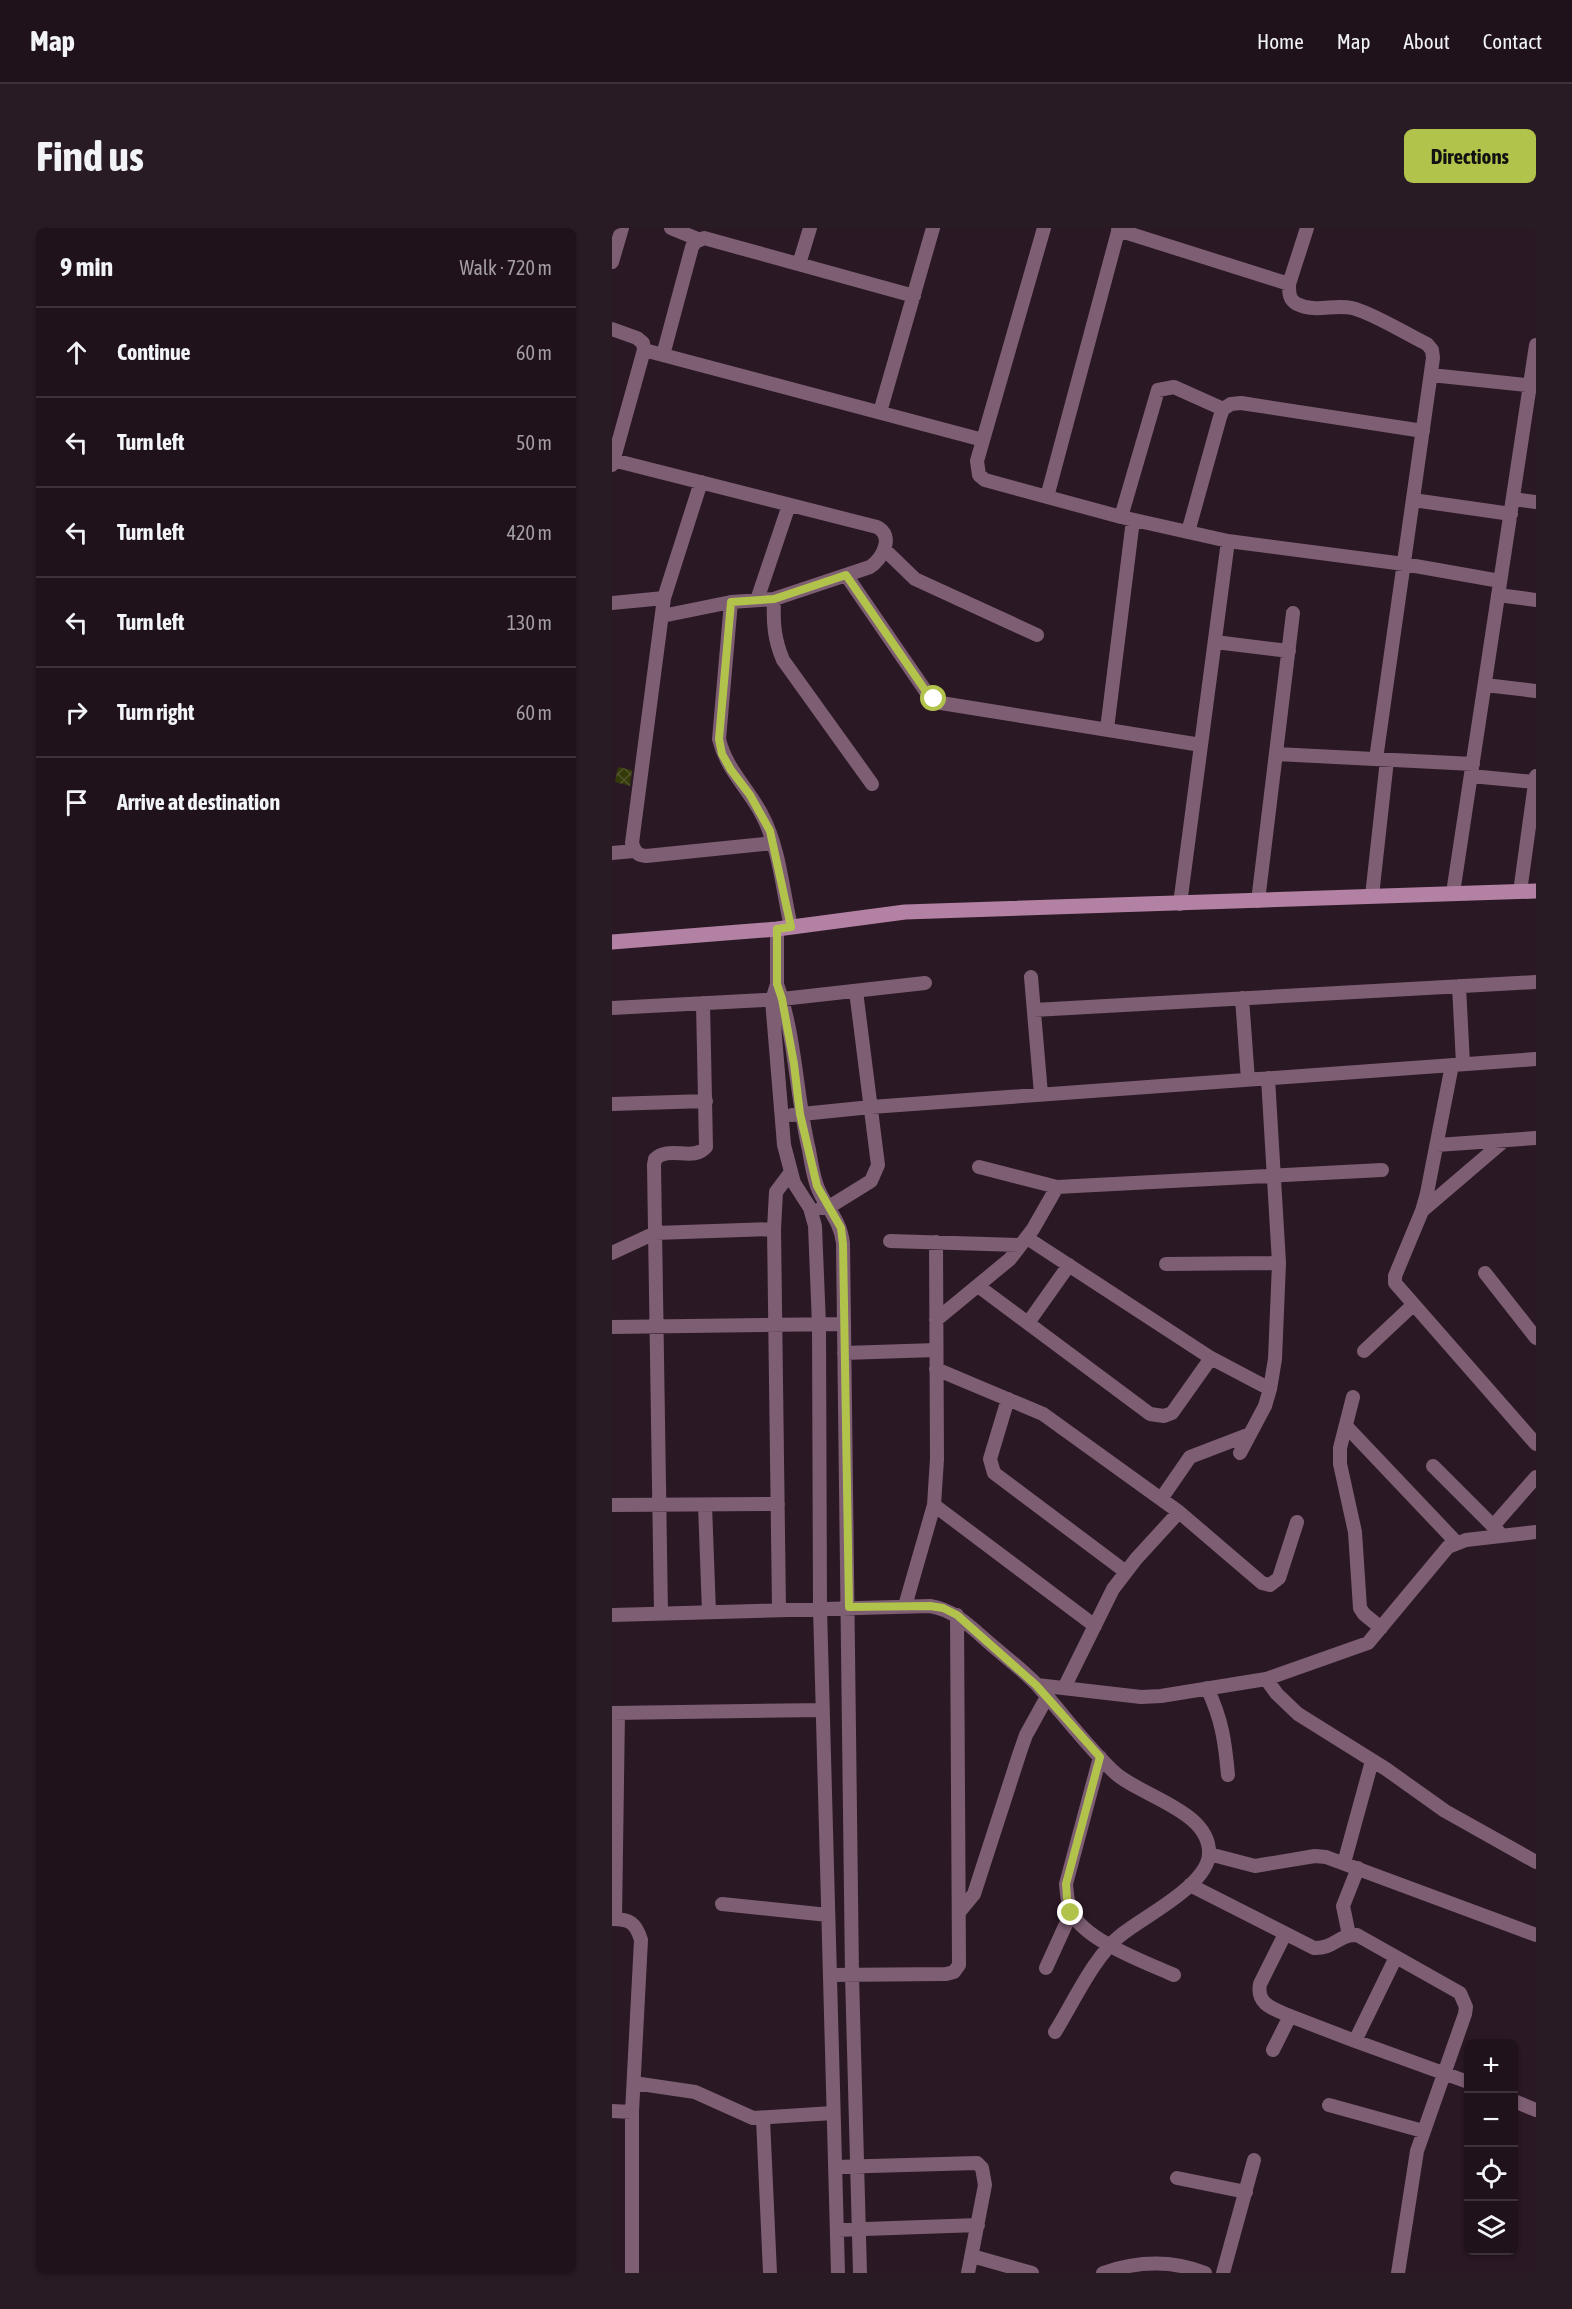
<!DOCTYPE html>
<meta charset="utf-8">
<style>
:root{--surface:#20121b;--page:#281b24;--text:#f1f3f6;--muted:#a29ea3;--line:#3d323a;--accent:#b2c34c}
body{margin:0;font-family:"Asap Condensed",sans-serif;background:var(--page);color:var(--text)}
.controls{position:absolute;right:18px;bottom:18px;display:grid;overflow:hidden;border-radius:9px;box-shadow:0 2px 4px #0004}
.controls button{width:54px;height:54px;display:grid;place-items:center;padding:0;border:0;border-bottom:2px solid var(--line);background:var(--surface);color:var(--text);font:30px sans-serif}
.stop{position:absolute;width:18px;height:18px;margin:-14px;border:4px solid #b2c34c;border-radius:50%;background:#fff}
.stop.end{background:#b2c34c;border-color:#fff;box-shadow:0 2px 6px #0008}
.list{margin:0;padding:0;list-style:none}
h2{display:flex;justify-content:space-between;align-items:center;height:78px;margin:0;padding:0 24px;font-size:26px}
h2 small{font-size:20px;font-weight:400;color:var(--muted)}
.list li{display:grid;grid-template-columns:39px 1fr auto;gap:18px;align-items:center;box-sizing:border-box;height:90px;padding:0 24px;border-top:2px solid var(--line)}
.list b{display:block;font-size:22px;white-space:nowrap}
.list em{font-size:20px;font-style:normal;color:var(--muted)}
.icon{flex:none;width:33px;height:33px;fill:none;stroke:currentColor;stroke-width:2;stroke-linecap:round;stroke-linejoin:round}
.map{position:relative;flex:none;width:924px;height:2045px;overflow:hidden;border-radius:9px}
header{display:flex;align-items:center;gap:36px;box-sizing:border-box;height:84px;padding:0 30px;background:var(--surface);border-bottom:2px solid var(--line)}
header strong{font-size:28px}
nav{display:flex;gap:33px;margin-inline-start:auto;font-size:21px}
.intro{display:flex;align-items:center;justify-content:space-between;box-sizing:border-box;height:144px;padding:0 36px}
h1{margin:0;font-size:42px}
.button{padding:15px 27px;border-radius:9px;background:var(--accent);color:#111;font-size:21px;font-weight:700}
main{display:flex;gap:36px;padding:0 36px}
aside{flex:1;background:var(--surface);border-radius:9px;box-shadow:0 2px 4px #0004}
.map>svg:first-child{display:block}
.building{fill:url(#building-cross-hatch)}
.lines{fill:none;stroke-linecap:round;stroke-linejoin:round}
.street{stroke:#7d5e73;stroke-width:14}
.secondary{stroke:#b381a3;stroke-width:15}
.route{stroke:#b2c34c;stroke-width:8}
</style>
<header>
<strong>Map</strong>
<nav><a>Home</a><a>Map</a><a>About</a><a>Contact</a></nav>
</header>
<div class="intro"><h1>Find us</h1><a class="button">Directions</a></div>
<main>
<aside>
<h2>9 min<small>Walk · 720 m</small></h2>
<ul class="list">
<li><svg class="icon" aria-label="ahead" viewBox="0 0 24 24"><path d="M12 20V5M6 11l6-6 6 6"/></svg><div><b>Continue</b></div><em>60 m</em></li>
<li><svg class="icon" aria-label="left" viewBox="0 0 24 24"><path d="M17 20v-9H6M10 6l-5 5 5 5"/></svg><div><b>Turn left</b></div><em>50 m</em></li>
<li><svg class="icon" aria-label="left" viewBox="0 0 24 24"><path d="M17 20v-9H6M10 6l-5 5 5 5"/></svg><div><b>Turn left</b></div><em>420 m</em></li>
<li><svg class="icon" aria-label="left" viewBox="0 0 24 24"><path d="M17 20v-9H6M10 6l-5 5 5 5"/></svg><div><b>Turn left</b></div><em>130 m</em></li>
<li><svg class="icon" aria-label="right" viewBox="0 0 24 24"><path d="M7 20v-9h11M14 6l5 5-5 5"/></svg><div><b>Turn right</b></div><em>60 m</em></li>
<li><svg class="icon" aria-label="arrive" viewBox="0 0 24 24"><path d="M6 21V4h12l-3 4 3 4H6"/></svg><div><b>Arrive at destination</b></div></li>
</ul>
</aside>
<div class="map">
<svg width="924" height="2045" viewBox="0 0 924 2045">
<defs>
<pattern id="building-cross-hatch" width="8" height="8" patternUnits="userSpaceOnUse" patternTransform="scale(1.5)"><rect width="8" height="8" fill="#333908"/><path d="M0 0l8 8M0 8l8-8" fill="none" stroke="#51552c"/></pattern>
</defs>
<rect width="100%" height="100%" fill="#2a1824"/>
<path class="building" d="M6 539 20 542 18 558 3 554Z"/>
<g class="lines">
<path class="street" d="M59 0 88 12
M432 0 365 233 367 247 373 252 509 289 616 313 792 336 888 353
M695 0 677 56C677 65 677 72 685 76 703 85 722 76 740 80 759 84 796 107 815 116L820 122 821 130 764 531
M506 2 677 56
M0 34 10 0
M187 36 198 0
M0 101 25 110 31 115 32 122 0 237
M32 122 371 212
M51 127 80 19 84 13 92 10 302 68
M819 147 924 158
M268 184 321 0
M1 232 265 299C283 308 270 331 258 339L162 371 119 374 107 511C114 541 136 560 150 587 167 618 171 664 179 699
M435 269 507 0
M901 271 924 274
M801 272 899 286
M509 289 546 162 562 159 611 181
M576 304 608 189 611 181 619 176 629 175 811 203
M272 321 303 351 425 407
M234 347 315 465 329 475 589 517
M886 367 924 372
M52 370 89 254
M162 371C161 394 162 411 171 432L260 556
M145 372 177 277
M0 375 52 370 20 615C23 624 25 627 34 628L161 615
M50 388 119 374
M603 414 677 423
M873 457 924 463
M495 501 521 292
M664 526 861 536
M859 548 923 554
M0 625 22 623
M908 664 924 548
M841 665 924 117
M760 668 775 532
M646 673 681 385
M568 676 616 313
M165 701V756
M419 749 429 866
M847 758 851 836
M630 770 636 852
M0 780 170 771 313 755
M422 782 924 754
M840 837 815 965 810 983 783 1048V1055L924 1216
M0 876 94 873
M180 887 259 879 924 831
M825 917 924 910
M367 939 445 959
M209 980 217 979 259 953 266 937 244 763
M810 983 893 912
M415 1010 599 1130 658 1161
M278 1013 409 1017
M0 1025 43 1005 162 1001
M554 1036 667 1035
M873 1045 924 1110
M366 1058 538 1186 552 1188 560 1185 599 1130
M324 1092 398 1031 421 1001 445 959 770 942
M416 1095 457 1037
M0 1099 232 1096
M752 1123 801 1077
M232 1125 324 1122
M324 1141 431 1186 567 1284
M741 1169 728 1220V1236L743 1304 748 1380 752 1386 769 1400
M396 1171 378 1231 382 1245 514 1344
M734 1198 844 1314
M628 1225 653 1178 658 1161 663 1131 667 1035 656 850
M821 1238 881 1298
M549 1271 578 1229 638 1206
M0 1277 166 1276
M93 1277 97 1384
M322 1277 483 1398
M886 1303 881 1298 924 1249
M293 1378 322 1277 325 1231 324 1014
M167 1381 162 1001 164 964 179 944
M49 1385 42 937 43 931C57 917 82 934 94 919L91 775
M0 1387 318 1378C342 1382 357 1397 375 1413 392 1428 411 1442 426 1458 451 1486 474 1517 501 1543 526 1568 599 1582 597 1626 596 1657 531 1689 509 1707 483 1727 461 1775 443 1804
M654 1451 665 1466 686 1486 774 1541 833 1583 924 1634
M425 1457 529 1469 549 1468 654 1451 756 1415 836 1319 854 1312 924 1304
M452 1460 501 1361 524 1331 567 1284 650 1355 658 1357 667 1350 685 1294
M595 1460C610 1491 613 1514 616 1547
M0 1485 211 1482
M488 1529 454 1656C455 1665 455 1674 459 1683 471 1712 535 1735 562 1747
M597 1626 643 1638 703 1628 714 1629 924 1707
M732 1635 760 1533
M578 1657 702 1720C722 1721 727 1706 745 1707L848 1765 854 1779 853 1786 805 1923 786 2045
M110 1676 216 1687
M348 1683 362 1666 408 1524 414 1507 435 1469
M0 1691C18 1691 24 1695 29 1712L20 1884V2045
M3 1691 6 1485
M737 1707 731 1678 746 1640
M434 1740 459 1685
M218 1747 334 1746 342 1744 347 1737 345 1387
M678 1788 743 1813 784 1729
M743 1813 856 1854
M661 1822 678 1788C662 1781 644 1777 648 1756L673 1706
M22 1855 83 1864 141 1890 221 1885
M902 1873 924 1882
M717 1877 811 1903
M0 1883 20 1884
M151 1891 158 2045
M223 1939 365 1935 370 1940 373 1957 356 2045
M565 1950 634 1964
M225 2002 366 1997
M360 2028 420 2045
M226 2045 208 1380 207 1097 203 998 198 980 182 955 172 917 160 772 165 756C184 809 184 868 197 922 199 934 201 947 205 958 213 980 228 990 231 1015L240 1747 248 2045
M491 2045C525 2033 560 2032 593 2045
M611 2045 642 1932"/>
<path class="secondary" d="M0 714 165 701 293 684 924 663"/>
</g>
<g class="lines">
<path class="route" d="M322 471 315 465 234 347 162 371 119 374 107 511 110 526 119 542 138 567 158 603 179 699 165 701V756L170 771 182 836 188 886 205 958 229 1000 231 1016 237 1379 318 1378 331 1380 345 1387 424 1457 488 1529 454 1656 455 1670 459 1685"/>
</g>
</svg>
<div class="controls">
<button>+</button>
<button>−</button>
<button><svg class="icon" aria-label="locate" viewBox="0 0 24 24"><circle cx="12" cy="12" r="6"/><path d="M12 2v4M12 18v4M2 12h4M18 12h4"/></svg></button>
<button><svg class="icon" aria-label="layers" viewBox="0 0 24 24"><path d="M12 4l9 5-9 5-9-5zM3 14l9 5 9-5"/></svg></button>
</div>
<div class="stop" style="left:322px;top:471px"></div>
<div class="stop end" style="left:459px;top:1685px"></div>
</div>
</main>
